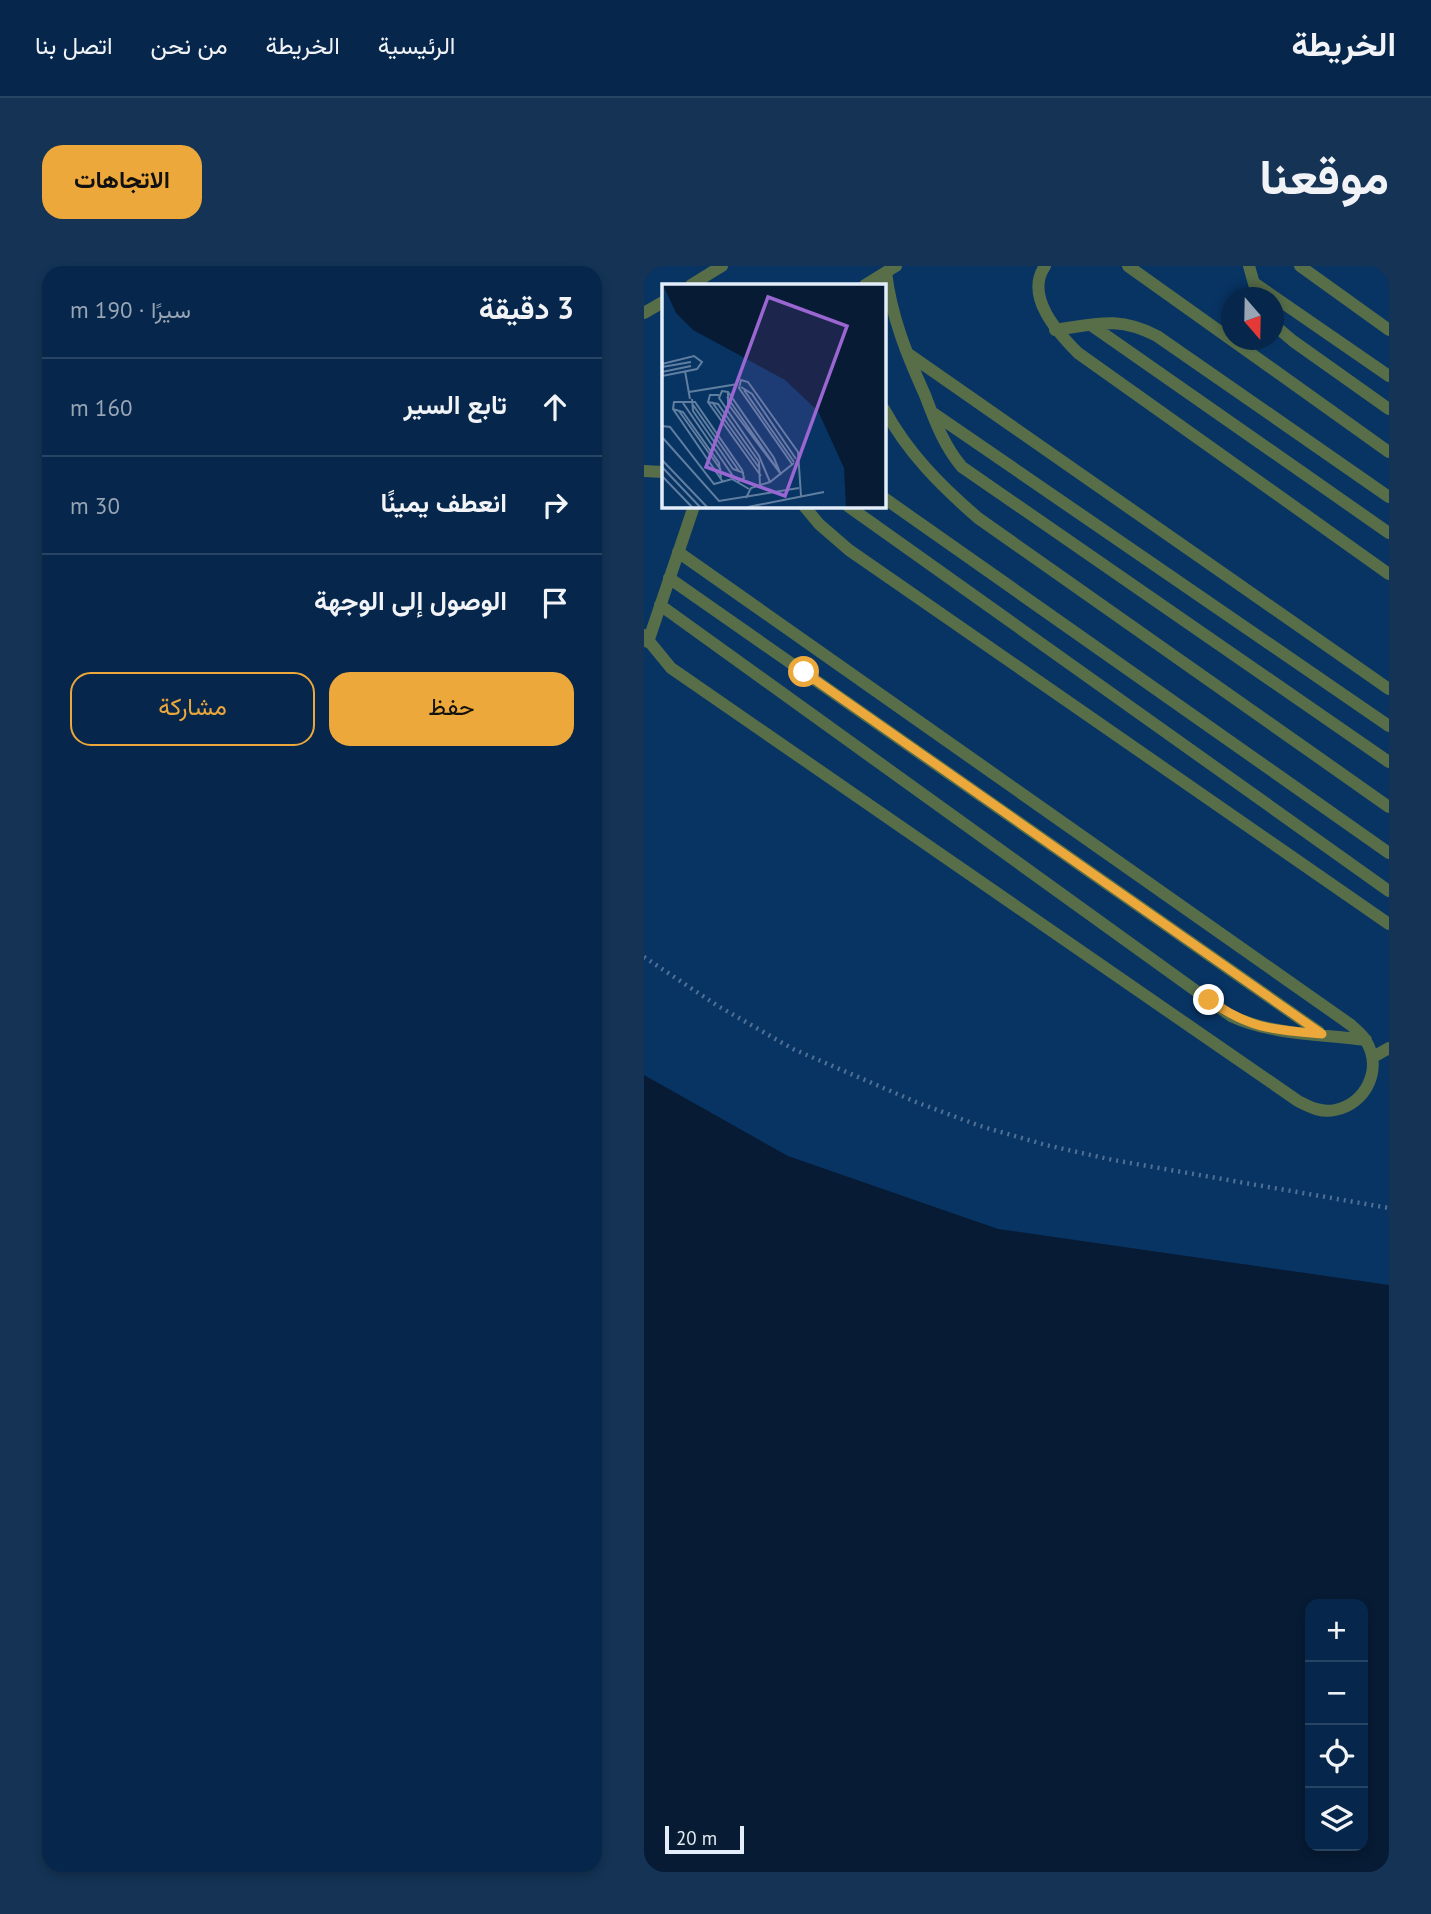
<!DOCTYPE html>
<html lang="ar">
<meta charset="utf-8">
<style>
:root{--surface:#06274b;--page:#143355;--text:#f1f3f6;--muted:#98a5b5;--line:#274463;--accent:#eda83b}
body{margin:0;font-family:"PT Sans",Vazirmatn,sans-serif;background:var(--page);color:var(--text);direction:rtl}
.controls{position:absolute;right:21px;bottom:21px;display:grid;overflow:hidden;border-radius:14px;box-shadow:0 4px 10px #0003}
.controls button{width:63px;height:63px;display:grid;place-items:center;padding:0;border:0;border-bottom:2px solid var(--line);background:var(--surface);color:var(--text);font:35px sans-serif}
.compass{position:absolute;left:577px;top:21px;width:63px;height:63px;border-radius:50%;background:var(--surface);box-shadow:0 4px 10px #0003;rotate:160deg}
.scale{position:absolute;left:21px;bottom:18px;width:79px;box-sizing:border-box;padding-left:7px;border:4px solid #e4eefa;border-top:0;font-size:19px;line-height:24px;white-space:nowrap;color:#e4eefa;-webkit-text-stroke:5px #0b1d32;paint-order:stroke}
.stop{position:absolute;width:21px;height:21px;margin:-16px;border:5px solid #eda83b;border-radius:50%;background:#fff}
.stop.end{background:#eda83b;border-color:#fff;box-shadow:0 2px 7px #0008}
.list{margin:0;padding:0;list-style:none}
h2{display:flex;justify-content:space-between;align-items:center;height:91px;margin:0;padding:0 28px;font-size:30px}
h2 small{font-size:23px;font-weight:400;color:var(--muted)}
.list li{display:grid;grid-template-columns:46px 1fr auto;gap:21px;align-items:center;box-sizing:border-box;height:98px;padding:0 28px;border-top:2px solid var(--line)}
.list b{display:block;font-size:26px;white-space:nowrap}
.list em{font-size:23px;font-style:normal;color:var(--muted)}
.actions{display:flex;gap:14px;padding:21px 28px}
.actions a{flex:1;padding:16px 0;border:2px solid var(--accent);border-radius:21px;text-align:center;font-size:24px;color:var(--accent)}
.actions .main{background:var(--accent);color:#111}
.icon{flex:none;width:38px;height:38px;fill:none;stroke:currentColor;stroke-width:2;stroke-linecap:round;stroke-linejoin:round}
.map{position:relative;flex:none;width:745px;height:1606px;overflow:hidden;direction:ltr;border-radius:21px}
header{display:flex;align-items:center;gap:42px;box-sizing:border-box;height:98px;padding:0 35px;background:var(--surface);border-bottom:2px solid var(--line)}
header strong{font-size:33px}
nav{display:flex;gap:38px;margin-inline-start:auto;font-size:24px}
.intro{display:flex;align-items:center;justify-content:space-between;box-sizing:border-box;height:168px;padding:0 42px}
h1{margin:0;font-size:49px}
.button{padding:18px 32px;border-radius:21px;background:var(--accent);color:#111;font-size:24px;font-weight:700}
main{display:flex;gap:42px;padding:0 42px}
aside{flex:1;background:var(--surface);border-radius:21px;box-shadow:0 4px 10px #0003}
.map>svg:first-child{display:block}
.water{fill:#071b34;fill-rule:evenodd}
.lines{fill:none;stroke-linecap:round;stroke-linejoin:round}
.path{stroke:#507195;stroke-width:4.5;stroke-dasharray:2 5;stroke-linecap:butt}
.lane{stroke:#576e49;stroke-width:12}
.route{stroke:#eda83b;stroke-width:9}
.inset-road{fill:none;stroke:#607ea0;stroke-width:2}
.view{fill:#9a66d1;fill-opacity:0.15;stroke:#9a66d1;stroke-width:3.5}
.inset-edge{fill:none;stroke:#e4eefa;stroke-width:3.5}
</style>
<header>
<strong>الخريطة</strong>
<nav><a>الرئيسية</a><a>الخريطة</a><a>من نحن</a><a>اتصل بنا</a></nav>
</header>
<div class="intro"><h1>موقعنا</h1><a class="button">الاتجاهات</a></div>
<main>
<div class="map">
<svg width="745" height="1606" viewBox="0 0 745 1606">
<rect width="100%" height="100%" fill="#083464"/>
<path class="water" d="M0 809 144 890 354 963 745 1019V1606H0ZM666 1338H719V1580H666Z"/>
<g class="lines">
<path class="path" d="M0 691 74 740 149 783 272 836 336 860 402 879 469 894 745 942"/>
<path class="lane" d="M401 0C380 30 414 67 434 87L745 308
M484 0 745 186
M605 0 614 32
M656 0 745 64
M242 6C247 50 263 89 281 129 291 155 300 180 318 201L745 496
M610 17 745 110
M47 19 78 0
M221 19 252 0
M0 47 19 36
M629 58 649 75 745 143
M447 59 745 267
M411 64C453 58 474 50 513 70L745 231
M263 87 745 423
M240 143C264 187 296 219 334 252L745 541
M289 147 745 460
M0 205 19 206
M240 232 745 587
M160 240 175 258 205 284 745 658
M204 240 745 625
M25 312 675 766
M16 339 587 750C628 769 677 768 722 774
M0 369 27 402 654 835C666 841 677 847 691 844 722 838 739 803 722 775 719 769 712 764 707 759L34 286
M4 376 50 240
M729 791 745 782"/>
</g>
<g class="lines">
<path class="route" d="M160 406 678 768C630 764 606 763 565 734"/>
</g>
<g transform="translate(18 18)">
<rect width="224" height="224" fill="#083464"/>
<path d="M1 1H224V223H184L182 184 156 127 123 96 31 46 14 29Z" fill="#071b34"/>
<path class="inset-road" d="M0 80 32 72 40 78 35 85 0 92M0 83 29 78M23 87 28 115M0 88 29 82M79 103 90 110 134 175M82 106 132 178M27 108 76 100M66 109V120L118 189M57 111H48L46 118 99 192M65 113 114 183M30 115 31 127 71 185 82 189M46 118 56 120 97 178 98 202M50 118 98 185M21 119 73 195M31 121 77 187M11 125 21 128 57 179 59 194M17 127 59 186M0 142 8 143 52 200 70 195 87 205M0 153 57 217 137 204M0 176 45 223M130 180 77 104 79 96 86 98 136 168 139 212M0 183 38 223M0 192 30 223M61 198 11 125 12 118H33L80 186 82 194 75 198M108 198 97 172 57 114 60 107 66 108 112 174 119 191M84 214 89 204 108 198 132 179M86 223 162 208"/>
<path class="view" d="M106 13 185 42 123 212 44 183Z"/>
<rect width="224" height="224" class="inset-edge"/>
</g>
</svg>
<div class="controls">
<button>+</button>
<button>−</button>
<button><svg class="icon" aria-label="locate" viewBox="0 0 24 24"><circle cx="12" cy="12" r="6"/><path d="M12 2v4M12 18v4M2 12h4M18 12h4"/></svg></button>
<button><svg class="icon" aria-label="layers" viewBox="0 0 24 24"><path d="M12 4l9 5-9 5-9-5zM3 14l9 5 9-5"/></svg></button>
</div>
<svg class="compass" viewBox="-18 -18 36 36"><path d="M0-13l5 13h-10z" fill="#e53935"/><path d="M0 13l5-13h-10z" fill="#98a5b5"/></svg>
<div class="scale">20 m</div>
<div class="stop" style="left:160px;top:406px"></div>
<div class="stop end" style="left:565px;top:734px"></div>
</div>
<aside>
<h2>3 دقيقة<small>سيرًا · 190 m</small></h2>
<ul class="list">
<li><svg class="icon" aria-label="ahead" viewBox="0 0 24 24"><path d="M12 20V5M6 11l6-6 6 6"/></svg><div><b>تابع السير</b></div><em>160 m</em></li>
<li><svg class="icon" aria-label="right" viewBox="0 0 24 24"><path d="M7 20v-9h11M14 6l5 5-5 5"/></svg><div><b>انعطف يمينًا</b></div><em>30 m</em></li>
<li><svg class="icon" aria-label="arrive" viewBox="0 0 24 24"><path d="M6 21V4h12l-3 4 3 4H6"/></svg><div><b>الوصول إلى الوجهة</b></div></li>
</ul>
<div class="actions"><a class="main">حفظ</a><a>مشاركة</a></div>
</aside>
</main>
